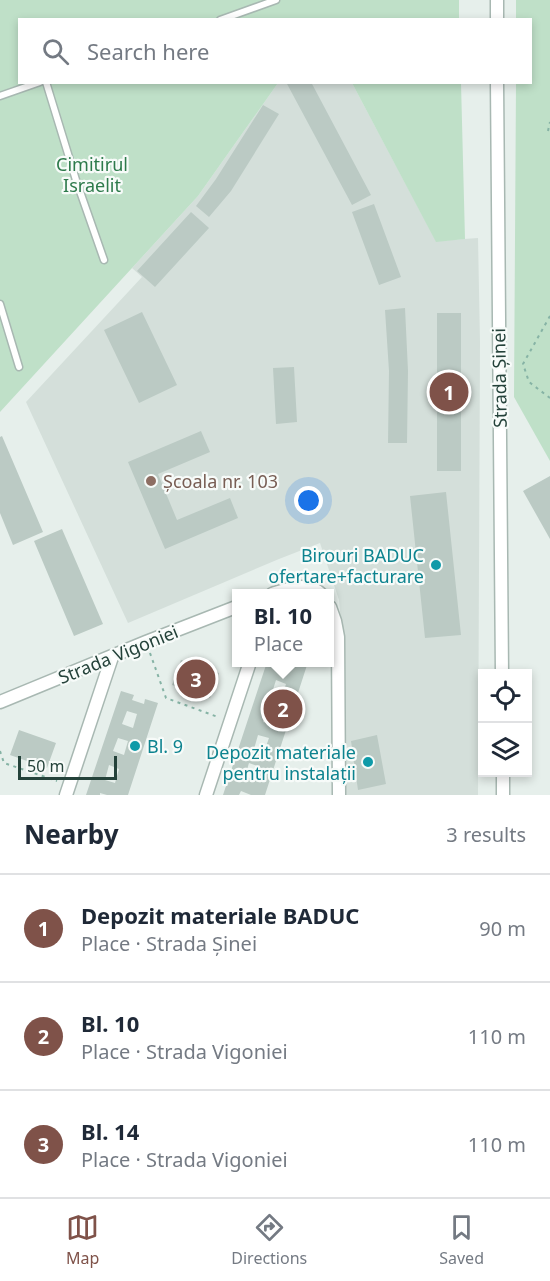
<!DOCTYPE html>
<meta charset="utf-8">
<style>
:root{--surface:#fff;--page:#f2f2f3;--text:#1f2937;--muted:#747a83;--line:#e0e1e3;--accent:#7f5249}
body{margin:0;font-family:"Noto Sans",sans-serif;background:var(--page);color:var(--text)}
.controls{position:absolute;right:18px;bottom:18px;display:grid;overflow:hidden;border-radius:0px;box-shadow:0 3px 9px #0003}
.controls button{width:54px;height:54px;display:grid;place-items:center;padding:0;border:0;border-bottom:2px solid var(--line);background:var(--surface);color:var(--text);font:30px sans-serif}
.scale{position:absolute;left:18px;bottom:15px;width:99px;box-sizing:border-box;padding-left:6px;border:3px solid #24423a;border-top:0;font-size:16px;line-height:21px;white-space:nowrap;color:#24423a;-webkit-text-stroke:4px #f7fbf9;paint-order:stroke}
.you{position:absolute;left:309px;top:501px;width:21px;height:21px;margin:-15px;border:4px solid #fff;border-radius:50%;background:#1a73e8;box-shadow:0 0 0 9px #1a73e833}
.badge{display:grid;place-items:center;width:39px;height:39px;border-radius:50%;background:var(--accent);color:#fff;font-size:20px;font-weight:700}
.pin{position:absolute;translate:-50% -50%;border:3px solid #fff;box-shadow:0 2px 6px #0006}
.popup{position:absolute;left:232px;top:589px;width:102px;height:78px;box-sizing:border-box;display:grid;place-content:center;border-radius:0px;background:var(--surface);filter:drop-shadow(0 2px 4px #0005);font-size:20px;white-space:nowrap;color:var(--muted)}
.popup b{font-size:22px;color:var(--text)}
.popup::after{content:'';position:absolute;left:50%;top:100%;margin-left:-12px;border:12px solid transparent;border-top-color:var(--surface)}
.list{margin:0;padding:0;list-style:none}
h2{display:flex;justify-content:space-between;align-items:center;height:78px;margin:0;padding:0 24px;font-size:26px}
h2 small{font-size:20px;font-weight:400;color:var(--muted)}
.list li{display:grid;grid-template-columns:39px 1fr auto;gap:18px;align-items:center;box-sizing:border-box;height:108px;padding:0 24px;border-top:2px solid var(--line)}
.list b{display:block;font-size:22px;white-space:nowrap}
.list p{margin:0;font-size:20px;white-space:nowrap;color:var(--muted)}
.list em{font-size:20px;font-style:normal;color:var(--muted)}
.icon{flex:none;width:33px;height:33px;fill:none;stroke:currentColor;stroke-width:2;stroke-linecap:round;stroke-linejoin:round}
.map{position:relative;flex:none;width:550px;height:795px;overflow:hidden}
.search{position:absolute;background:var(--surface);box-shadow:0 3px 9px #0003;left:18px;right:18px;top:18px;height:66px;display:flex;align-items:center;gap:15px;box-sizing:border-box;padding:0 21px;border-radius:0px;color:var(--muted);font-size:22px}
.sheet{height:402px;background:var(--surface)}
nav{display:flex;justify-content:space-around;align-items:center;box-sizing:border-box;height:84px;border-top:2px solid var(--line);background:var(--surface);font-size:16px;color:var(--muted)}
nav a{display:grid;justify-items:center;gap:3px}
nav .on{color:var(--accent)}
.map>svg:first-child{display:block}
.built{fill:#d4dfda}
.green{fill:#bfe0c8}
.building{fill:#bbcac4;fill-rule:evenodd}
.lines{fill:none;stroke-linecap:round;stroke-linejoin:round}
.lane-casing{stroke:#a8b8b2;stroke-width:9}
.street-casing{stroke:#a8b8b2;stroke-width:15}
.path{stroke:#86b3a5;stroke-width:2;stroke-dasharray:3 4.5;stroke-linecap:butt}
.lane{stroke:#fff;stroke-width:6}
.street{stroke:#fff;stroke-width:12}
.education-dot{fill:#8d6e63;stroke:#f7fbf9;stroke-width:2}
.culture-dot{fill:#0f9aa8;stroke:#f7fbf9;stroke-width:2}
.labels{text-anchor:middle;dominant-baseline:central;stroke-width:4.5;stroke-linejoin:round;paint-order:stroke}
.park-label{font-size:18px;fill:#2d7a4b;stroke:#f7fbf9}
.street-label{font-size:18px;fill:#24423a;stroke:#f7fbf9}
.education-label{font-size:18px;fill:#785e54;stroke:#f7fbf9;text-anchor:start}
.culture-label{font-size:18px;fill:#0d838f;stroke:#f7fbf9;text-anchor:end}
</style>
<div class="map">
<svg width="550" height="795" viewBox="0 0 550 795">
<rect width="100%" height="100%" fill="#e6efeb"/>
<path class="built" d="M278 83H352L436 241 478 238 480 342 478 795H346L343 645 339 600 320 543 279 559 128 623 26 402 142 277 132 268 198 196Z"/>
<path class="green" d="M0 0H459V20H318L317 18 315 20H20V82L278 83 198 196 0 412Z
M516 0H550V461L514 397 516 83 530 82V20L516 19Z
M352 83H461L465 239 436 242Z"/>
<path class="building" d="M286 82H311L371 195 352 205Z
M263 105 279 114 231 191 209 217 196 206 216 179Z
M374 204 401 277 379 285 352 212Z
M191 212 209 228 155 287 137 271Z
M405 308 408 371 407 443H388L389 371 385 310Z
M142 312 177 385 139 403 104 330Z
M437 313H461V471H437Z
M294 367 297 422 276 424 273 368Z
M201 431 210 452 158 474 177 520 230 498 238 518 165 549 128 462Z
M2 436 43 532 13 545 0 513V437Z
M550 476V539L523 491Z
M446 492 461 635 425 638 410 496Z
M62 529 103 624 74 636 34 541Z
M181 660 219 673 210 698 172 685Z
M267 662H282L280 666 291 670 293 662H308L265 795H251L241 791 239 795H223ZM276 680 286 684 282 697 272 693ZM267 707 278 711 273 725 263 722ZM258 735 269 738 264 752 254 749ZM249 763 260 767 255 780 245 776Z
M121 691 134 695 132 700 144 704 145 699 158 703 128 795H107L100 793V795H86ZM127 711 137 714 133 728 122 724ZM118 738 128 741 124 755 113 751ZM109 765 119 769 115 783 105 780Z
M19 730 56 743 47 768 10 755Z
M377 735 386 784 358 790 351 741Z"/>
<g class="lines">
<defs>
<path id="lane" d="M220 20 276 0
M46 82 76 180 104 260
M0 96 40 82
M0 304 19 367"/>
<path id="street" d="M497 20V0
M497 82 502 674
M272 594C287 589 308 581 321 594
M330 607 335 621 338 637 339 795
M0 702 146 642 236 607
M503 772V795
M66 795 112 657
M206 795 250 662"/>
</defs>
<use href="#lane" class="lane-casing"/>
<use href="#street" class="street-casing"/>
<path class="path" d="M548 131 550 122
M550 316 523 364 529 382 550 398
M150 653 166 698 218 717
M0 751 4 763 57 781"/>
<use href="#lane" class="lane"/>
<use href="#street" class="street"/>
</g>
<circle class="education-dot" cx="151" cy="481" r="6"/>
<g class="culture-dot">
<circle cx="436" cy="565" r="6"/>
<circle cx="135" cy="746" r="6"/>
<circle cx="368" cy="762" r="6"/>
</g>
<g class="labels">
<g class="park-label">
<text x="92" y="164">Cimitirul<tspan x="92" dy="21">Israelit</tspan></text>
</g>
<g class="street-label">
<text transform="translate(499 378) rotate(-91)">Strada Șinei</text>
<text transform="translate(118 654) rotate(-22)">Strada Vigoniei</text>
</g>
<g class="education-label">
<text x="163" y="481">Școala nr. 103</text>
</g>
<g class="culture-label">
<text x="424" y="555">Birouri BADUC<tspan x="424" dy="21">ofertare+facturare</tspan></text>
<text x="147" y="746" text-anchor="start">Bl. 9</text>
<text x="356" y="752">Depozit materiale<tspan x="356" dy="21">pentru instalații</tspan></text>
</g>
</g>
</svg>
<div class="controls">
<button><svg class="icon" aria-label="locate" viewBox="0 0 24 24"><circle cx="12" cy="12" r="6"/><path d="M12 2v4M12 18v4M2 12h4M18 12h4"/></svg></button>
<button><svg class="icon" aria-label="layers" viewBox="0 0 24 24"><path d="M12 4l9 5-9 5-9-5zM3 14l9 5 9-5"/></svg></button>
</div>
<div class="scale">50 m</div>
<div class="you"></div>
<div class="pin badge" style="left:449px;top:392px">1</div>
<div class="pin badge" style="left:283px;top:709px">2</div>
<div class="popup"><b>Bl. 10</b>Place</div>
<div class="pin badge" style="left:196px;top:679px">3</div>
<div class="search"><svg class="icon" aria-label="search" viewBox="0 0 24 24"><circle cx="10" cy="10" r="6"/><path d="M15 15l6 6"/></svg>Search here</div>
</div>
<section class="sheet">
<h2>Nearby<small>3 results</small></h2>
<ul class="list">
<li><span class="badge">1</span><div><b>Depozit materiale BADUC</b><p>Place · Strada Șinei</p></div><em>90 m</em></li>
<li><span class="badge">2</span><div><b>Bl. 10</b><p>Place · Strada Vigoniei</p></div><em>110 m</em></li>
<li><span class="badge">3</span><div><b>Bl. 14</b><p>Place · Strada Vigoniei</p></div><em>110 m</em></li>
</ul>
</section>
<nav>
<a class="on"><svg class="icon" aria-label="map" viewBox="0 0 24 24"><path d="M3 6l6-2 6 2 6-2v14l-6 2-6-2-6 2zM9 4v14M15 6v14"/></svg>Map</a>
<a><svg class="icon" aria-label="directions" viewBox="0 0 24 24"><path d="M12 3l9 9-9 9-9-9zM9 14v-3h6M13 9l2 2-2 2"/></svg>Directions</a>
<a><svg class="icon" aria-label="saved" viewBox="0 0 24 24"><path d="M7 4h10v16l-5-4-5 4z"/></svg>Saved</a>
</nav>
